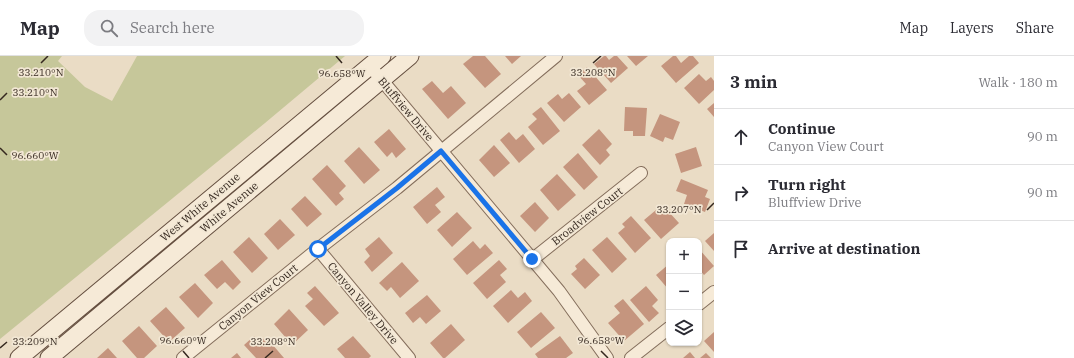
<!DOCTYPE html>
<meta charset="utf-8">
<style>
:root{--surface:#fff;--page:#f2f2f3;--text:#2b2b33;--muted:#7c7c81;--line:#e1e1e2}
body{margin:0;font-family:"IBM Plex Serif",serif;background:var(--page);color:var(--text)}
.controls{position:absolute;right:12px;bottom:12px;display:grid;overflow:hidden;border-radius:8px;box-shadow:0 1px 3px #0004}
.controls button{width:36px;height:36px;display:grid;place-items:center;padding:0;border:0;border-bottom:1px solid var(--line);background:var(--surface);color:var(--text);font:20px sans-serif}
.stop{position:absolute;width:12px;height:12px;margin:-9px;border:3px solid #1a73e8;border-radius:50%;background:#fff}
.stop.end{background:#1a73e8;border-color:#fff;box-shadow:0 1px 4px #0008}
.list{margin:0;padding:0;list-style:none}
h2{display:flex;justify-content:space-between;align-items:center;height:52px;margin:0;padding:0 16px;font-size:17px}
h2 small{font-size:13px;font-weight:400;color:var(--muted)}
.list li{display:grid;grid-template-columns:26px 1fr auto;gap:12px;align-items:center;box-sizing:border-box;height:56px;padding:0 16px;border-top:1px solid var(--line)}
.list b{display:block;font-size:15px;white-space:nowrap}
.list p{margin:0;font-size:13px;white-space:nowrap;color:var(--muted)}
.list em{font-size:13px;font-style:normal;color:var(--muted)}
.icon{flex:none;width:22px;height:22px;fill:none;stroke:currentColor;stroke-width:2;stroke-linecap:round;stroke-linejoin:round}
.map{position:relative;flex:none;width:714px;height:302px;overflow:hidden}
header{display:flex;align-items:center;gap:24px;box-sizing:border-box;height:56px;padding:0 20px;background:var(--surface);border-bottom:1px solid var(--line)}
header strong{font-size:19px}
nav{display:flex;gap:22px;margin-inline-start:auto;font-size:14px}
.search{width:280px;height:36px;background:var(--page);display:flex;align-items:center;gap:10px;box-sizing:border-box;padding:0 14px;border-radius:16px;color:var(--muted);font-size:15px}
main{display:flex}
aside{flex:1;background:var(--surface)}
.map>svg:first-child{display:block}
.green{fill:#c6c79a}
.building{fill:#c5957e}
.lines{fill:none;stroke-linecap:round;stroke-linejoin:round}
.street-casing{stroke:#846e5c;stroke-width:14}
.secondary-casing{stroke:#654f40;stroke-width:19}
.street{stroke:#f6ead7;stroke-width:12}
.secondary{stroke:#f6ead7;stroke-width:17}
.route{stroke:#1a73e8;stroke-width:5}
.ticks{fill:none;stroke:#35281f;stroke-width:1.5}
.labels{text-anchor:middle;dominant-baseline:central;stroke-width:3.5;stroke-linejoin:round;paint-order:stroke}
.street-label{font-size:11px;fill:#35281f;stroke:#f2e7d4}
.ticks-label{font-size:10px;text-anchor:middle;fill:#35281f;stroke:#f2e7d4;stroke-width:3.5;stroke-linejoin:round;paint-order:stroke}
</style>
<header>
<strong>Map</strong>
<div class="search"><svg class="icon" aria-label="search" viewBox="0 0 24 24"><circle cx="10" cy="10" r="6"/><path d="M15 15l6 6"/></svg>Search here</div>
<nav><a>Map</a><a>Layers</a><a>Share</a></nav>
</header>
<main>
<div class="map">
<svg width="714" height="302" viewBox="0 0 714 302">
<rect width="100%" height="100%" fill="#eadcc5"/>
<path class="green" d="M0 0H62L58 5 85 31 112 45 137 0H345L265 67 0 283Z"/>
<path class="building" d="M473 0H485L501 18 485 32 463 8Z
M505 0H521L512 8Z
M604 0H606L609 4 614 0H617L628 12 611 27 594 8Z
M627 0H648L636 10Z
M673 0H676L681 7 689 0H693L699 7 676 27 661 10Z
M587 11 607 34 589 49 577 35 586 28 578 19Z
M699 18 706 25 711 21 714 25V34L699 48 684 32Z
M432 25 443 37 451 30 466 47 448 63 422 33Z
M569 37 581 51 564 66 547 47 558 38 562 43Z
M714 47V61L707 53Z
M541 51 560 75 543 89 528 71 537 63 532 58Z
M625 51 647 52 645 80H633V75H624Z
M660 58 680 66 673 84 665 81 663 86 650 80Z
M389 73 406 93 396 102 392 96 387 101 374 86Z
M599 73 612 88 606 94 610 99 600 109 582 89Z
M509 76 516 84 523 78 535 93 519 107 500 84Z
M494 89 510 107 494 121 479 104Z
M359 91 380 114 364 128 344 105Z
M696 91 702 110 681 117 675 98Z
M578 97 598 121 584 134 563 111Z
M327 109 346 130 339 137 344 143 336 150 312 123Z
M557 118 576 139 558 155 540 134Z
M681 123 708 134 705 141 710 143 705 156 684 148 687 139 676 135Z
M437 131 445 141 435 149 441 156 427 168 413 151Z
M305 140 322 158 307 171 291 153Z
M535 146 549 162 535 176 520 160Z
M656 154 660 159 667 154 679 167 661 183 644 164Z
M457 156 472 172 452 191 437 174Z
M631 160 651 182 635 197 618 177 625 171 622 168Z
M280 163 295 179 278 194 264 178Z
M714 177V195L705 185Z
M249 181 268 202 252 217 233 196Z
M379 181 393 197 372 216 364 206 370 200 365 193Z
M607 181 627 203 612 217 592 194Z
M473 185 480 193 485 188 493 197 467 219 453 203Z
M699 193 714 210 704 219 699 213Z
M584 202 600 219 585 233 571 218 577 213 575 210Z
M222 204 241 226 233 234 225 226 217 233 204 219Z
M499 204 507 213 500 219 506 226 487 243 473 227Z
M402 206 419 225 400 242 391 231 387 235 379 227Z
M669 208V234L656 219Z
M195 227 213 247 198 262 179 241Z
M315 230 339 257 324 270 305 250 313 243 307 237Z
M646 230 658 244 652 250 659 257 649 266 630 244Z
M511 234 518 242 525 236 532 245 508 267 493 250Z
M427 239 441 255 426 268 420 261 413 267 405 257Z
M623 243 644 268 624 285 608 267 620 257 614 250Z
M166 251 185 272 169 286 150 265Z
M289 253 308 274 292 289 274 268Z
M541 256 555 272 531 292 517 276Z
M451 268 465 284 445 302H443L430 287Z
M139 270 157 290 144 302H137L122 285Z
M714 276V296L704 285Z
M254 280 260 286 266 281 284 302H256L244 289Z
M353 280 371 300 369 302H345L337 293Z
M560 280 573 297 566 302H538L535 298Z
M108 292 117 302H97Z
M690 296 695 302H683Z
M237 297 241 302H231Z
M706 297 711 302H700Z"/>
<g class="lines">
<defs>
<path id="street" d="M370 10 559 235 607 302
M318 193 409 302
M533 203 641 117
M699 248 714 236
M183 302 318 193 397 132 556 0
M631 302 669 272"/>
<path id="secondary" d="M19 302 382 0
M49 302 410 0"/>
</defs>
<use href="#street" class="street-casing"/>
<use href="#secondary" class="secondary-casing"/>
<use href="#street" class="street"/>
<use href="#secondary" class="secondary"/>
</g>
<g class="lines">
<path class="route" d="M318 193 397 132 441 95 532 203"/>
</g>
<path class="ticks" d="M336 0 342 7M41 7 48 0M593 7 601 0M0 44 7 37M0 92 7 99M707 154 714 147M0 292 7 286M183 295 189 302M601 295 608 302M265 302 273 295"/>
<g class="labels">
<g class="street-label">
<text transform="translate(406 53) rotate(50)">Bluffview Drive</text>
<text transform="translate(200 151) rotate(-40)">West White Avenue</text>
<text transform="translate(229 151) rotate(-40)">White Avenue</text>
<text transform="translate(587 160) rotate(-38)">Broadview Court</text>
<text transform="translate(258 241) rotate(-39)">Canyon View Court</text>
<text transform="translate(363 247) rotate(50)">Canyon Valley Drive</text>
</g>
</g>
<g class="ticks-label">
<text x="41" y="20">33.210°N</text>
<text x="593" y="20">33.208°N</text>
<text x="342" y="21">96.658°W</text>
<text x="35" y="40">33.210°N</text>
<text x="35" y="103">96.660°W</text>
<text x="679" y="157">33.207°N</text>
<text x="183" y="288">96.660°W</text>
<text x="601" y="288">96.658°W</text>
<text x="273" y="289">33.208°N</text>
<text x="35" y="289">33.209°N</text>
</g>
</svg>
<div class="controls">
<button>+</button>
<button>−</button>
<button><svg class="icon" aria-label="layers" viewBox="0 0 24 24"><path d="M12 4l9 5-9 5-9-5zM3 14l9 5 9-5"/></svg></button>
</div>
<div class="stop" style="left:318px;top:193px"></div>
<div class="stop end" style="left:532px;top:203px"></div>
</div>
<aside>
<h2>3 min<small>Walk · 180 m</small></h2>
<ul class="list">
<li><svg class="icon" aria-label="ahead" viewBox="0 0 24 24"><path d="M12 20V5M6 11l6-6 6 6"/></svg><div><b>Continue</b><p>Canyon View Court</p></div><em>90 m</em></li>
<li><svg class="icon" aria-label="right" viewBox="0 0 24 24"><path d="M7 20v-9h11M14 6l5 5-5 5"/></svg><div><b>Turn right</b><p>Bluffview Drive</p></div><em>90 m</em></li>
<li><svg class="icon" aria-label="arrive" viewBox="0 0 24 24"><path d="M6 21V4h12l-3 4 3 4H6"/></svg><div><b>Arrive at destination</b></div></li>
</ul>
</aside>
</main>
